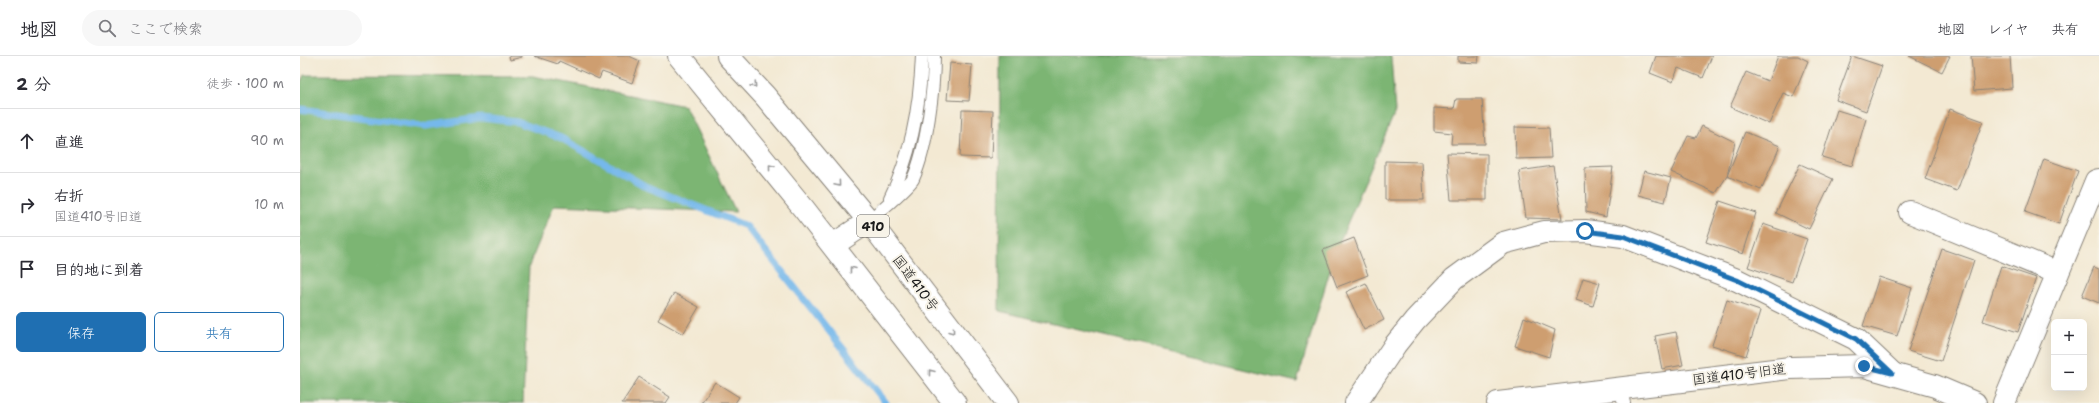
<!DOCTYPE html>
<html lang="ja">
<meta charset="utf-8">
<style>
:root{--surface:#fff;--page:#f7f7f7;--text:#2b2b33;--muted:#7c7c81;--line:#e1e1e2;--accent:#1f6fb2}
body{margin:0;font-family:"Shantell Sans","Klee One",sans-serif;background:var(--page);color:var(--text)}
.controls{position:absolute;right:12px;bottom:12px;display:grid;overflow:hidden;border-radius:6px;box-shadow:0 4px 16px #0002}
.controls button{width:36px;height:36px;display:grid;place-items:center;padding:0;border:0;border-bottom:1px solid var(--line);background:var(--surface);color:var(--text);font:20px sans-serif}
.stop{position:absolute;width:12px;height:12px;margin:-9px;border:3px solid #1f6fb2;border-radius:50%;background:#fff}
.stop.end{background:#1f6fb2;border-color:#fff;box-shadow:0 1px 4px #0008}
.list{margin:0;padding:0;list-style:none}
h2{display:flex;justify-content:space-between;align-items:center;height:52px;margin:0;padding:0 16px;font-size:17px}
h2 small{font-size:13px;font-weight:400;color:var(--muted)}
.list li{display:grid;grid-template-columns:26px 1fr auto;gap:12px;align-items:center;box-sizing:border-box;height:64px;padding:0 16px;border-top:1px solid var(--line)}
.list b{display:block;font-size:15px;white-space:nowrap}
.list p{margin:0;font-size:13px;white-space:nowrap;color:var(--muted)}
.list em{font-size:13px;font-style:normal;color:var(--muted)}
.actions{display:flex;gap:8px;padding:12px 16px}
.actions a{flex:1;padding:9px 0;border:1px solid var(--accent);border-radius:6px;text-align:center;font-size:14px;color:var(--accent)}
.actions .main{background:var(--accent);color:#fff}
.icon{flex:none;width:22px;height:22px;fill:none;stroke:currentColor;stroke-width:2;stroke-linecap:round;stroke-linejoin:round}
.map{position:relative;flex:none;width:1799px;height:347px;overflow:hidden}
header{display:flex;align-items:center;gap:24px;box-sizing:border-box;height:56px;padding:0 20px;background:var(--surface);border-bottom:1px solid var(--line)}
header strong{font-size:19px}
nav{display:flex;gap:22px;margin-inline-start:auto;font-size:14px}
.search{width:280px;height:36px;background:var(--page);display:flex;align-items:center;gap:10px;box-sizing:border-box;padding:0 14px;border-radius:22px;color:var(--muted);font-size:15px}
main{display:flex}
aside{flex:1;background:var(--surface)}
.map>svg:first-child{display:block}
.forest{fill:#7bb573;stroke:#4c6848}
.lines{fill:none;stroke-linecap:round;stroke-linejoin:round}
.stream{stroke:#75b8eb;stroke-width:7}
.building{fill:#ce9e6f}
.service-casing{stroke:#888278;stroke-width:14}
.minor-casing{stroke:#888278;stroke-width:24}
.tertiary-casing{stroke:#888278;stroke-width:24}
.trunk-casing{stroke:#888278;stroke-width:24}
.service{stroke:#fff;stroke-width:12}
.minor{stroke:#fff;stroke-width:22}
.tertiary{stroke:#fff;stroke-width:22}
.trunk{stroke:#fff;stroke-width:22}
.oneway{stroke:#999}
.route{stroke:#1f6fb2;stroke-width:5}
.labels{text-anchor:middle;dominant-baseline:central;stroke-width:4;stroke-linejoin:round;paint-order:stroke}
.shield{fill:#f7f3e8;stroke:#5e5c59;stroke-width:1}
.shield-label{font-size:13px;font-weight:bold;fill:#1c1c1c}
.street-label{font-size:14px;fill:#1c1c1c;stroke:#f7f3e8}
</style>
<header>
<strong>地図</strong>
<div class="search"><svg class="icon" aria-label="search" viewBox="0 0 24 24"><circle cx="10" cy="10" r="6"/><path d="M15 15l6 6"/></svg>ここで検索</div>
<nav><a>地図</a><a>レイヤ</a><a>共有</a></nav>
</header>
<main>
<aside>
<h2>2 分<small>徒歩 · 100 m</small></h2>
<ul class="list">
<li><svg class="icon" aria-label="ahead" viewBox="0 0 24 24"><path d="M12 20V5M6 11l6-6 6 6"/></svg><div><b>直進</b></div><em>90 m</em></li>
<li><svg class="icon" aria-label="right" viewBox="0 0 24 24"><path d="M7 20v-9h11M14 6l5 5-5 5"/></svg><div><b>右折</b><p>国道410号旧道</p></div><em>10 m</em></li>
<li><svg class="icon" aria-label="arrive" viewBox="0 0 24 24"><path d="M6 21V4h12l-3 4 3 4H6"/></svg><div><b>目的地に到着</b></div></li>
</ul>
<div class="actions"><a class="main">保存</a><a>共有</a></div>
</aside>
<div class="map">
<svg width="1799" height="347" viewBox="0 0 1799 347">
<rect width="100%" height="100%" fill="#f7f3e8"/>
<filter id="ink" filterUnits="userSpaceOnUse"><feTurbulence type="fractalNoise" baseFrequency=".025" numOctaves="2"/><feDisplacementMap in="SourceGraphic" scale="8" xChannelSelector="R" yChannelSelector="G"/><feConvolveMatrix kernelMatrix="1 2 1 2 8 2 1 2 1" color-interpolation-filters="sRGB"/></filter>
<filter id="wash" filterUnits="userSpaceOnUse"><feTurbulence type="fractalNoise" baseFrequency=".012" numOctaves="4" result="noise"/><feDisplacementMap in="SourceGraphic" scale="16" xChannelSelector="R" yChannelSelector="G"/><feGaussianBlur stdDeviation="0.9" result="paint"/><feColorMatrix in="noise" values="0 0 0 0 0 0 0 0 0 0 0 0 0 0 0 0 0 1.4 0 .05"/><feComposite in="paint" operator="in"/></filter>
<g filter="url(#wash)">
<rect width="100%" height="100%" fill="#f3e9d3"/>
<path class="forest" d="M700 0H1091L1095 56 1036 194 997 326 699 255Z
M4 19 233 20 385 50 436 156 254 149 229 210 223 347H0V28Z"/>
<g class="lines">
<path class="stream" d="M0 53 126 70 181 62 217 66 261 82 347 131 446 170 586 347"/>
</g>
<g id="blocks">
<path class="building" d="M209 0H222V1L210 4Z
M234 0H329L340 5 332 27 302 16 299 23 259 5 258 8Z
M1158 0H1179L1178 7 1158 6Z
M1356 0H1412L1403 22 1378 12 1373 26 1350 17Z
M1478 0H1498L1508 5 1493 41 1483 37 1469 68 1430 51 1446 16 1468 25Z
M1552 0 1582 10 1566 55 1536 44Z
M1609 0H1650L1642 16Z
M1671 0H1710L1712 32 1674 35Z
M650 7 672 9 669 45 647 44Z
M1156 43H1182L1185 88H1151L1152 77 1134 75V52L1154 53Z
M1650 53 1683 65 1657 135 1625 123Z
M662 54 693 55 691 102 660 101Z
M1537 54 1566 63 1552 110 1522 101Z
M1402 70 1435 86 1427 120 1416 137 1371 116 1388 80 1396 82Z
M1215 71 1249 72 1251 102 1216 103Z
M1445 76 1480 90 1461 134 1427 120Z
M1147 97 1187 98V144H1151Z
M1744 103 1778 115 1759 168 1725 156Z
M1085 105 1122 106 1124 144H1085Z
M1500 108 1533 123 1509 173 1476 157Z
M1253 110 1262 163 1226 162 1219 115Z
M1313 111 1306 161 1286 156 1285 112Z
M1344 115 1371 122 1365 146 1338 139Z
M1420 145 1456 157 1443 198 1406 186Z
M1463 168 1507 183 1492 226 1448 211Z
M1054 182 1068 219 1037 231 1023 194Z
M1642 193 1674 204 1641 305 1608 295Z
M1701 210 1736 222 1718 276 1683 265Z
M1794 211 1799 213V247L1782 240Z
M1579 221 1612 232 1597 280 1563 270Z
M1283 222 1300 227 1293 250 1276 244Z
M1066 227 1084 264 1064 274 1046 236Z
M374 237 399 251 383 278 358 264Z
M1427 244 1460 255 1446 300 1412 289Z
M1224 261 1255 274 1249 301 1215 290Z
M1376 276 1383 309 1362 313 1355 280Z
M339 321 370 341 366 347H322Z
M415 326 439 341 435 347H401Z"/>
</g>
</g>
<g filter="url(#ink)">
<use href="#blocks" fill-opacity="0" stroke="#888278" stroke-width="1"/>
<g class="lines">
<defs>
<path id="service" d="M590 142C612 98 620 49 622 0
M569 165C578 156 608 132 613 123 627 92 634 34 634 0
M1320 332 1324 347"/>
<path id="minor" d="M1610 156 1758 217
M533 189 569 165
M1056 347 1095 289 1115 264 1154 223 1203 187 1244 176 1285 175 1323 180 1437 224 1556 283 1592 317
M1704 347 1796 125 1799 124"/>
<path id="tertiary" d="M1198 347 1490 312 1564 310 1635 330 1675 347"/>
<path id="trunk" d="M379 0 504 153 655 347
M428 0 465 40 569 165 708 347"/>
</defs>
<use href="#service" class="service-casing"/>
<use href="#minor" class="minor-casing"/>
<use href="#tertiary" class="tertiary-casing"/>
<use href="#trunk" class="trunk-casing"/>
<use href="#service" class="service"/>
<use href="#minor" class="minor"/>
<use href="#tertiary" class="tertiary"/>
<use href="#trunk" class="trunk"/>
</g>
<defs><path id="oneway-chevron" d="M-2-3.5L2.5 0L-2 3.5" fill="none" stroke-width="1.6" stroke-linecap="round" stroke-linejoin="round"/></defs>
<g class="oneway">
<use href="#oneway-chevron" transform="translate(454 29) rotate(48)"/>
<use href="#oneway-chevron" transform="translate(471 111) rotate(-129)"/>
<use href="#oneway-chevron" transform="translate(538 128) rotate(50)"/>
<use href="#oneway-chevron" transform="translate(552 213) rotate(-128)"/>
<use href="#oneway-chevron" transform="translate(652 275) rotate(52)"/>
<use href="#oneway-chevron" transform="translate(631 316) rotate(-128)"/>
</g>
</g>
<g class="lines" filter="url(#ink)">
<path class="route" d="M1285 175 1323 180 1437 224 1556 283 1592 317 1564 310"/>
</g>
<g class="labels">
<rect class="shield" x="557" y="159" width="32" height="22" rx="3"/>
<g class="shield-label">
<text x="573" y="170">410</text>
</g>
<g class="street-label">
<text transform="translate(616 227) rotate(53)">国道410号</text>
<text transform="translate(1439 318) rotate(-7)">国道410号旧道</text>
</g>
</g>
</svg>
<div class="controls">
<button>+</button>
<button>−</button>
</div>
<div class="stop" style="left:1285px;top:175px"></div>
<div class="stop end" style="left:1564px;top:310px"></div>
</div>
</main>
